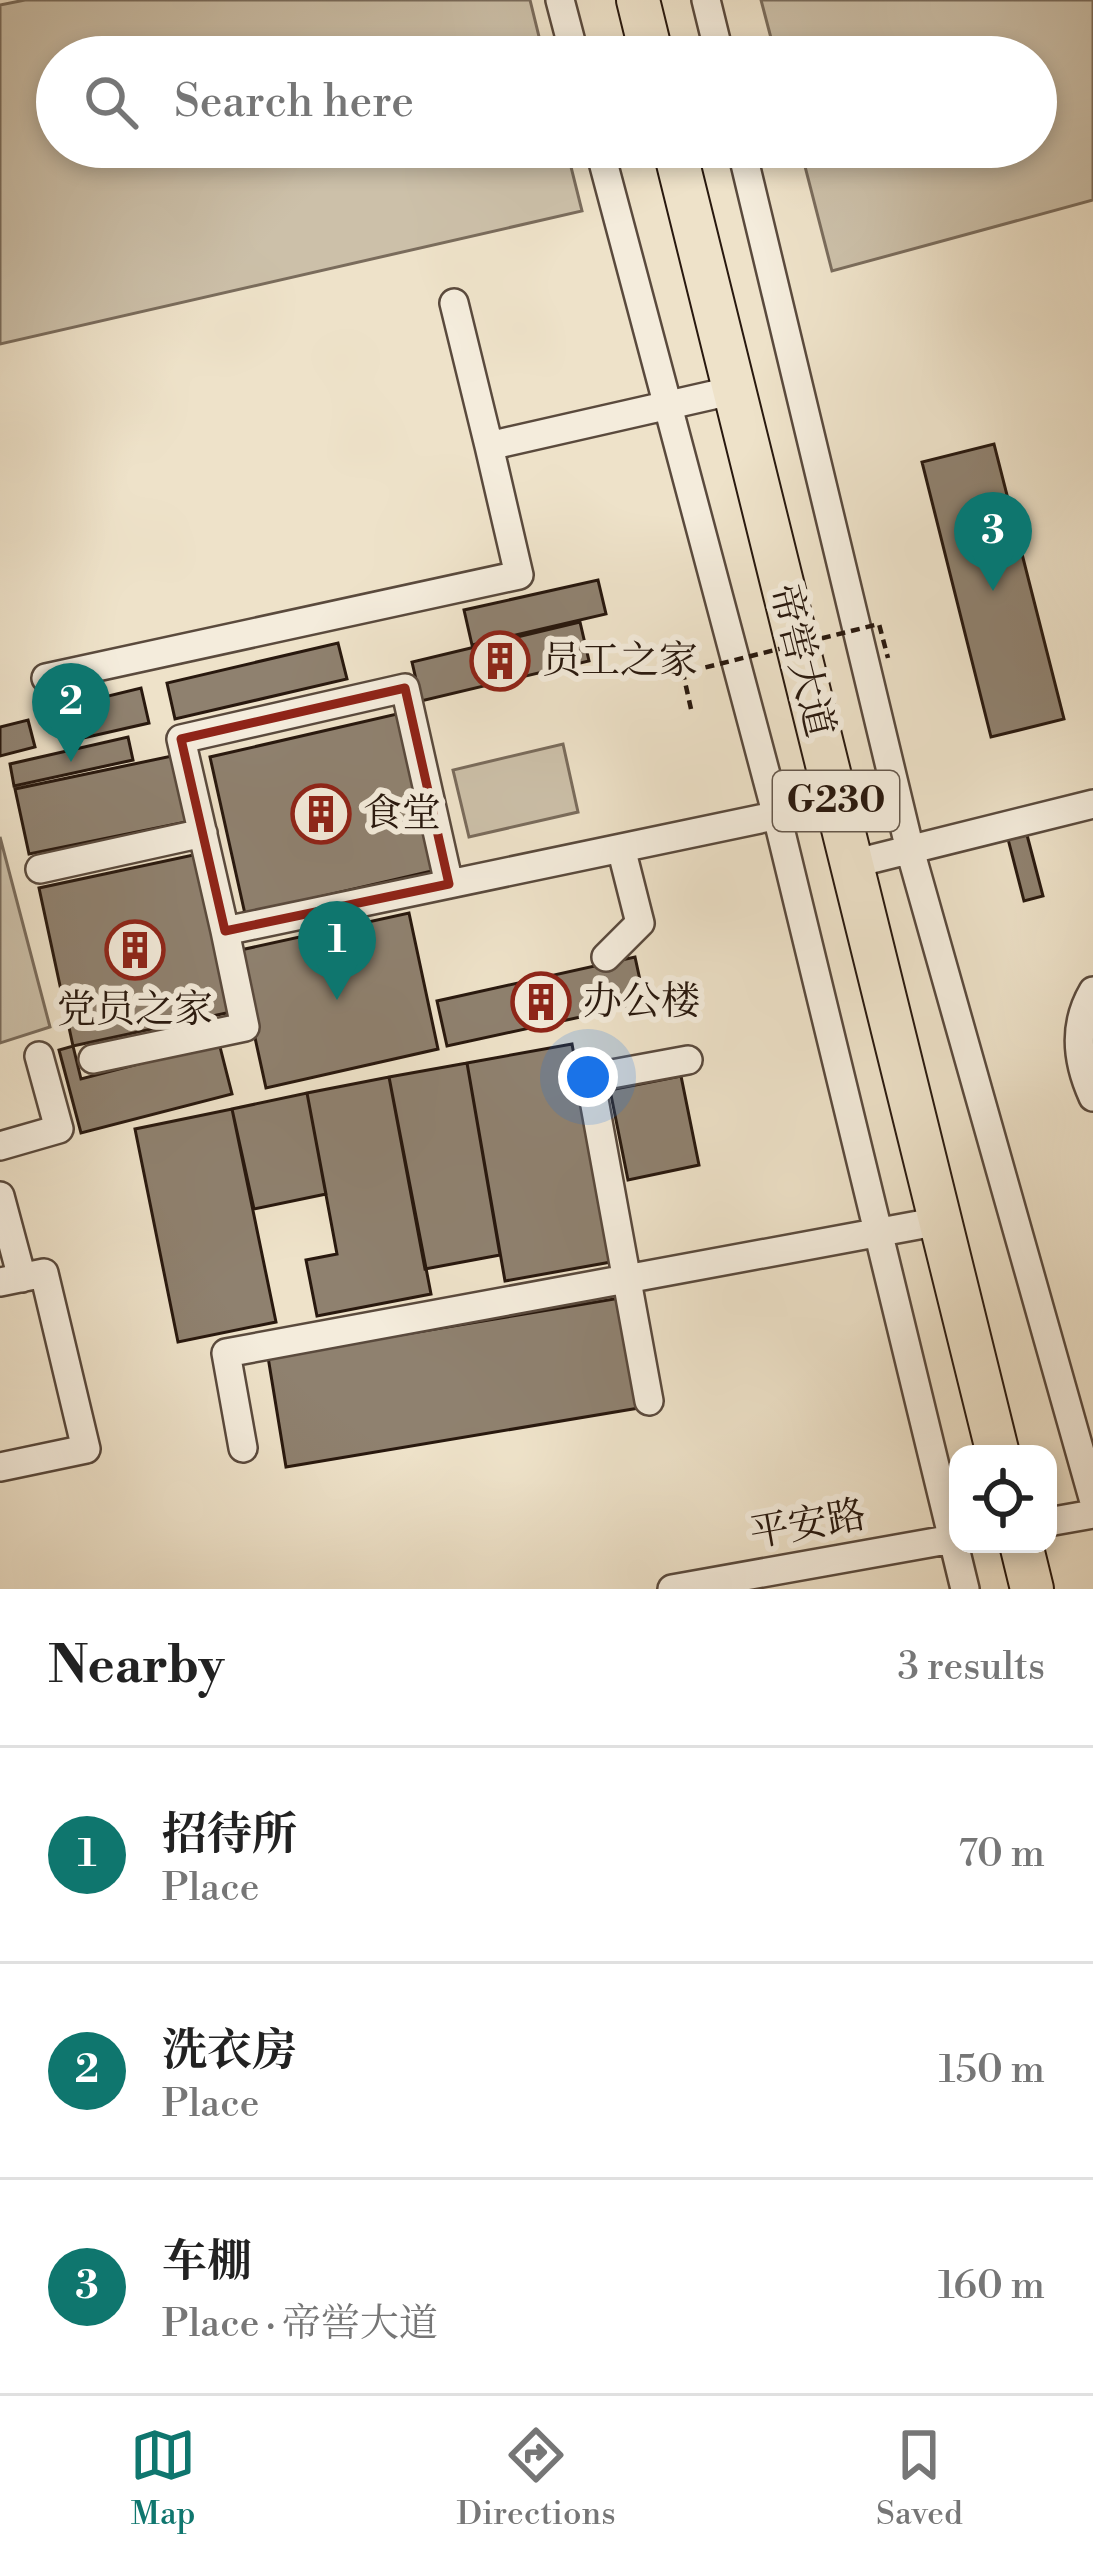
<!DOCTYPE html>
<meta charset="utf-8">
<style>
:root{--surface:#fff;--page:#f2f2f2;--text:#222;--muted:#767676;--line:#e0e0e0;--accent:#0f766e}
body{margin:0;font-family:"Libre Bodoni","Noto Serif SC",serif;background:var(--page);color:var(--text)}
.controls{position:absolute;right:36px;bottom:36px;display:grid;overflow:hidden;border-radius:24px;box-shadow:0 6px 18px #0003}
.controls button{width:108px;height:108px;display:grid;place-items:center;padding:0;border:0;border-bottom:3px solid var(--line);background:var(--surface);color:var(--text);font:60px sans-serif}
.you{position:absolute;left:588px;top:1077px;width:42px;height:42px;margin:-30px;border:9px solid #fff;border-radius:50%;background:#1a73e8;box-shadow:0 0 0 18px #1a73e833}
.badge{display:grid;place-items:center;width:78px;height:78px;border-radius:50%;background:var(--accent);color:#fff;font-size:39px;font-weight:700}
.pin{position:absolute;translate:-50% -99px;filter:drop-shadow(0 3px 6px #0008)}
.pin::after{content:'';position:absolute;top:63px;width:42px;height:36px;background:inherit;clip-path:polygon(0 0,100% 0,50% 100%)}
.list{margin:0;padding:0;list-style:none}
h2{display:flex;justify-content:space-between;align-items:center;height:156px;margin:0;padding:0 48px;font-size:51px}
h2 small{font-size:39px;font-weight:400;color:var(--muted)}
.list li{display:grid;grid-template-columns:78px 1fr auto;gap:36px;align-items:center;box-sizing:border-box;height:216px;padding:0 48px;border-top:3px solid var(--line)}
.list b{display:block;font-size:45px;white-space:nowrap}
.list p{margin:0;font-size:39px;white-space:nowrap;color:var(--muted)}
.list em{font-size:39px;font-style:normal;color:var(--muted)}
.icon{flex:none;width:66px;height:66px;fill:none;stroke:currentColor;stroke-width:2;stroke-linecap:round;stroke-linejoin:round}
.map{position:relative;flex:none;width:1093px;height:1589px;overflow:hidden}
.search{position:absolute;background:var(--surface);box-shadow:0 6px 18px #0003;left:36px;right:36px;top:36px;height:132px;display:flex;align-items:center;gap:30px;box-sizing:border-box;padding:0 42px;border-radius:66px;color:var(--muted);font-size:45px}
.sheet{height:804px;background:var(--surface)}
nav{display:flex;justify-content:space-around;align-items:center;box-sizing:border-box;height:168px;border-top:3px solid var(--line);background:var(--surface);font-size:33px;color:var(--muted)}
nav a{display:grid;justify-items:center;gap:6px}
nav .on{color:var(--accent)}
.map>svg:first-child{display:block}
.green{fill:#ccc0a9;stroke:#7a6c5c;stroke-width:3}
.building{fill:#8f816f;stroke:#28180e;stroke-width:3}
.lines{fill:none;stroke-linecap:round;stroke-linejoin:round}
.minor-casing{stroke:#5a4a3d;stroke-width:32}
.highway-casing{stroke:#28180e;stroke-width:46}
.minor{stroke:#f4ecdc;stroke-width:27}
.highway{stroke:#eee2c9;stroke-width:42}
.path-bridge{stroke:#28180e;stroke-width:4.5;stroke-dasharray:9 6;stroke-linecap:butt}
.marked{fill:none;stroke:#8f2418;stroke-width:9;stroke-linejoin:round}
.labels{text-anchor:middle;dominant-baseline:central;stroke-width:12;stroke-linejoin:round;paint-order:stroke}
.shield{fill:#f4ecdc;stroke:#65584c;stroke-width:3}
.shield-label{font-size:36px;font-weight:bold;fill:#28180e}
.poi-label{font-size:39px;fill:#28180e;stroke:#f4ecdc;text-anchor:start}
.street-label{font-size:39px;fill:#28180e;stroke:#f4ecdc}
</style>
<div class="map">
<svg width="1093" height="1589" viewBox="0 0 1093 1589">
<rect width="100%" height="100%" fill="#eee2c9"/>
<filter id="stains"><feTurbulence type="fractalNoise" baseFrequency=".00167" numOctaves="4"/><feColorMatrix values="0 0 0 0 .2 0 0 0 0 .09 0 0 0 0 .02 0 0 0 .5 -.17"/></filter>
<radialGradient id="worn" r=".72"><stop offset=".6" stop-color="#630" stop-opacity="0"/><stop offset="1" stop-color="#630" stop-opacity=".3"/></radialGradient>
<path class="green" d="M25 0H530L544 57H57V147H566L582 211 0 344V5Z
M761 0H1093V200L832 271 800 147H1036V57H776Z
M563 744 578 812 469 837 453 770Z
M0 837 50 1027 0 1043Z"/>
<path class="building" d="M994 444 1064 719 991 737 922 462Z
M598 580 606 614 472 645 464 610Z
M580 622 589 661 421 701 412 662Z
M338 643 347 679 175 719 167 683Z
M141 688 149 723 79 739 71 705Z
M397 714 432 871 245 914 210 757Z
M28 720 35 747 0 756V727Z
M128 737 133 760 14 786 10 764Z
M172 756 186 822 29 854 15 789Z
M1027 835 1043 896 1024 901 1008 839Z
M198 854 231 1012 73 1046 39 888Z
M409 913 438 1049 266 1088 236 951Z
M635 957 645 1003 447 1046 437 1001Z
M219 1043 232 1094 81 1133 59 1050 73 1046 81 1079Z
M572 1044 611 1262 505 1281 467 1063Z
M467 1063 500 1255 425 1269 389 1077Z
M681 1076 699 1165 628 1180 610 1090Z
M389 1077 431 1294 317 1316 306 1260 337 1254 307 1093Z
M307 1093 326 1194 254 1209 232 1109Z
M232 1109 276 1322 178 1342 135 1129Z
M620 1298 639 1408 286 1467 268 1357Z"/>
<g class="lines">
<defs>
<path id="minor" d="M560 0 575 57
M706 0 720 57
M599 147 777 816 965 1589
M741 147 910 850 1093 1498
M454 303 489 446
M46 678 519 575 489 446 735 390
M852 864 1093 804
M40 869 203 833
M225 931 181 739 405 688 449 884
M606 957 640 923 621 848
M1093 991C1073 1025 1077 1062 1093 1097
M93 1059 245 1027 225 931 836 803
M0 1146 59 1129 39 1056
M0 1196 22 1278
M0 1282 44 1273 86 1449 0 1467
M649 1401 590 1078 688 1060
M243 1448 226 1353 940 1221
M1048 1522 1093 1514
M672 1589 958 1538"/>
<path id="highway" d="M638 0 652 57
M674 147 998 1454
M1021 1544 1032 1589"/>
</defs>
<use href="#minor" class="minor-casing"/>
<use href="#highway" class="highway-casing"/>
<use href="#minor" class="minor"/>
<use href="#highway" class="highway"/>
<path class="path-bridge" d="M691 709 683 673 879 624 888 658"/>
</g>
<path class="marked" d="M405 688 449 884 225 931 181 739Z"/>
<defs>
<symbol id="building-ring" viewBox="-11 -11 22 22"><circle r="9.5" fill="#f4ecdc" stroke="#8f2418" stroke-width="1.5"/><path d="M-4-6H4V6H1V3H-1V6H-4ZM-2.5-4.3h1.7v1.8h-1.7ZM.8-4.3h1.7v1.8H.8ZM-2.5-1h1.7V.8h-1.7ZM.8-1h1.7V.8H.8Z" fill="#8f2418"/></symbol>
</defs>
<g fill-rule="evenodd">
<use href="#building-ring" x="467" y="628" width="66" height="66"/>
<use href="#building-ring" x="288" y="781" width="66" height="66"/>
<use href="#building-ring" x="102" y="917" width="66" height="66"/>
<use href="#building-ring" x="508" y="969" width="66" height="66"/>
</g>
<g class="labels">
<rect class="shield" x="773" y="771" width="126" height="60" rx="9"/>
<g class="shield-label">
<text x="836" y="801">G230</text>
</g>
<g class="poi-label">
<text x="542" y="661">员工之家</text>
<text x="363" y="814">食堂</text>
<text x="583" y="1002">办公楼</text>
<text x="135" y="1010" text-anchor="middle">党员之家</text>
</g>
<g class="street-label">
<text transform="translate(801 661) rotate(76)">帝喾大道</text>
<text transform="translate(808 1525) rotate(-10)">平安路</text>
</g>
</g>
<rect width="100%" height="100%" filter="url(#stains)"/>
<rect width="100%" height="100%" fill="url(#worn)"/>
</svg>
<div class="controls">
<button><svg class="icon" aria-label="locate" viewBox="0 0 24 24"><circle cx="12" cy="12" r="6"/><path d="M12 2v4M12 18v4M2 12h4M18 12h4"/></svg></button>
</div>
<div class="you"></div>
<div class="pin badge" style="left:337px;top:1000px">1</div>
<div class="pin badge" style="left:71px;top:762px">2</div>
<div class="pin badge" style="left:993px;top:591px">3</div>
<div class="search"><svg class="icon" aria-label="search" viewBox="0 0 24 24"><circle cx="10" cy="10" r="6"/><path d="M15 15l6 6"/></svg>Search here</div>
</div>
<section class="sheet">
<h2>Nearby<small>3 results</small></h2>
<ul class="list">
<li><span class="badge">1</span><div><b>招待所</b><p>Place</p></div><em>70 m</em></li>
<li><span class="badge">2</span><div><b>洗衣房</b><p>Place</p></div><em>150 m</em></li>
<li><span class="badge">3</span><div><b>车棚</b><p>Place · 帝喾大道</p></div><em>160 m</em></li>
</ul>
</section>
<nav>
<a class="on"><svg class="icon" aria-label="map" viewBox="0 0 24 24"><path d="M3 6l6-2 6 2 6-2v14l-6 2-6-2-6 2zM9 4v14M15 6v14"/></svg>Map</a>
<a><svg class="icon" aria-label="directions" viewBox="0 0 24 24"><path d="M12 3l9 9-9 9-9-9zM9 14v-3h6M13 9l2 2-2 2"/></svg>Directions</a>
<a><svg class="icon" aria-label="saved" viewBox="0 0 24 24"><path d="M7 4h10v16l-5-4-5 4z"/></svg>Saved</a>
</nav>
